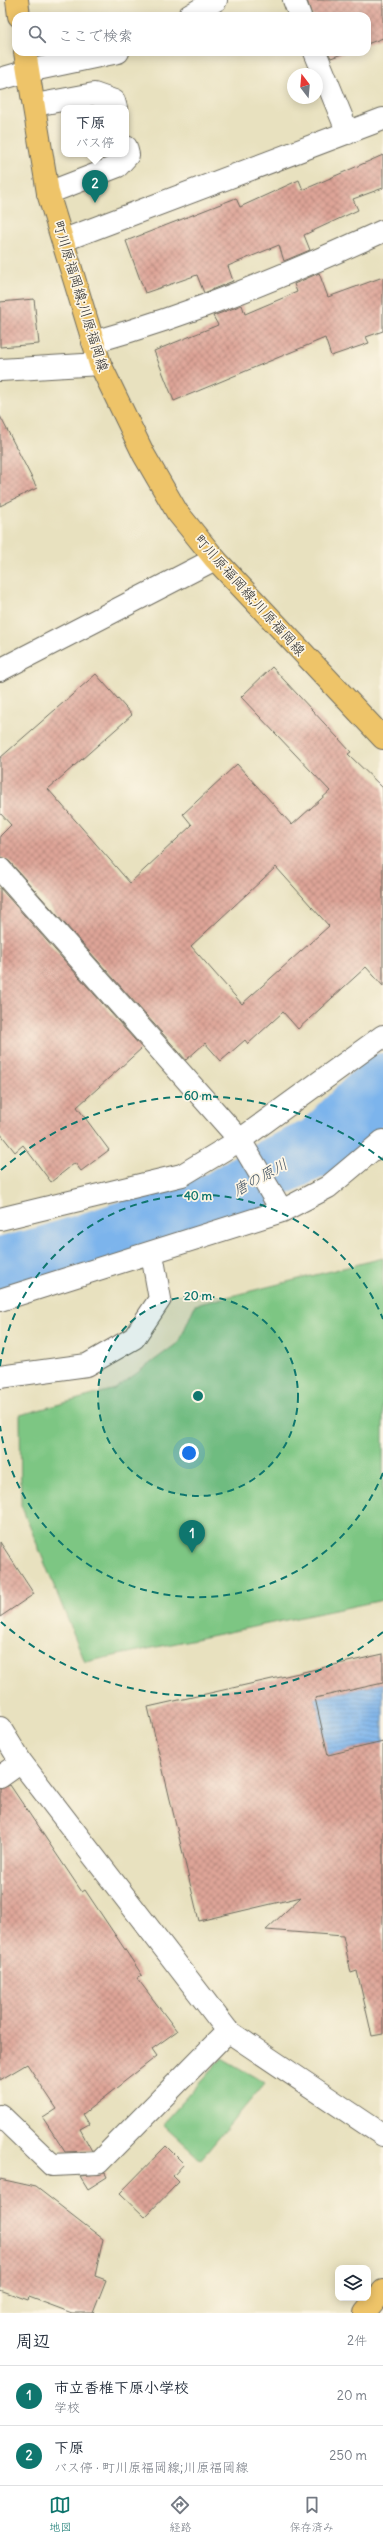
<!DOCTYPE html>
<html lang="ja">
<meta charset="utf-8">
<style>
:root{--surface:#fff;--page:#f2f2f3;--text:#1f2937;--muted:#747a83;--line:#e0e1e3;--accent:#0f766e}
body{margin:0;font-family:Delius,"Klee One",sans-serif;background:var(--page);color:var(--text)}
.controls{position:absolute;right:12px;bottom:12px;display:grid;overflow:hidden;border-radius:8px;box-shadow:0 2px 10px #0003}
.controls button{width:36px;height:36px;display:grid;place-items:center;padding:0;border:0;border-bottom:1px solid var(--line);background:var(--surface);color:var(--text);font:20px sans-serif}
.compass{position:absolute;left:287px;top:68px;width:36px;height:36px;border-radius:50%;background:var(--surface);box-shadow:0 2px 10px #0003;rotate:344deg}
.you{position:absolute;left:189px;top:1453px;width:14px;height:14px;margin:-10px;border:3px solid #fff;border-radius:50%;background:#1a73e8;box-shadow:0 0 0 6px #1a73e833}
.badge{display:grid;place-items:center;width:26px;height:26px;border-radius:50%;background:var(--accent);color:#fff;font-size:13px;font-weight:700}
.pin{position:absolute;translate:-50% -33px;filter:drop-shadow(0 1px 2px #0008)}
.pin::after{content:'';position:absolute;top:21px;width:14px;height:12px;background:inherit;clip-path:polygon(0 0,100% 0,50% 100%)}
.popup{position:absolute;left:61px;top:105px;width:68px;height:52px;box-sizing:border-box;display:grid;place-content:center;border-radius:8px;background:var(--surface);filter:drop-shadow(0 1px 3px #0005);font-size:13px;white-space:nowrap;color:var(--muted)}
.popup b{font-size:15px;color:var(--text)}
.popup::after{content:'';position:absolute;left:50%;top:100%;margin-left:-8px;border:8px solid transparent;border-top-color:var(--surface)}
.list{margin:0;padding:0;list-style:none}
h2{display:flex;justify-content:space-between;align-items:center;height:52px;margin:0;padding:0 16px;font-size:17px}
h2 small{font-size:13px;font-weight:400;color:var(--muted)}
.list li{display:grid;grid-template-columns:26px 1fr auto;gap:12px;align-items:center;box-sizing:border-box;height:60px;padding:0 16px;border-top:1px solid var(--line)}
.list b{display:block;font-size:15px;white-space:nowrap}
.list p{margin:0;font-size:13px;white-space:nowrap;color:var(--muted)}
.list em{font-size:13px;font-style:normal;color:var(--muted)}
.icon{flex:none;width:22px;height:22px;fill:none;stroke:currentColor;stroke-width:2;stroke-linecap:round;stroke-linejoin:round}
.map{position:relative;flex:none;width:383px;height:2313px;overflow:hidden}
.search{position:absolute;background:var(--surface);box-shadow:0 2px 10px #0003;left:12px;right:12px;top:12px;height:44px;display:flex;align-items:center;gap:10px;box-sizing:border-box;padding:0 14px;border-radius:12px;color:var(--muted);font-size:15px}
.sheet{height:172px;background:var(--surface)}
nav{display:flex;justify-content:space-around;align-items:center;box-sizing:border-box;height:56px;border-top:1px solid var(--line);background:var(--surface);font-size:11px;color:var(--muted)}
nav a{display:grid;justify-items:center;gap:2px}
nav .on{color:var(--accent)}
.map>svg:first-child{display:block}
.green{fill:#7dc683;stroke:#547857}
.water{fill:url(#water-rules);stroke:#54708c}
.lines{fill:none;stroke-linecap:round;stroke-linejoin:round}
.river{stroke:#7cb4ec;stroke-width:60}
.building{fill:url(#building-cross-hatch);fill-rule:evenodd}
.minor-casing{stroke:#6d6b5f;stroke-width:24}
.major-casing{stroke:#6d6b5f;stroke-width:24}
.minor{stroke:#fff;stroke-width:22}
.major{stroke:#eec469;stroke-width:22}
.ring{fill:none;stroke:#0f766e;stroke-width:2;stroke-dasharray:7 5}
.labels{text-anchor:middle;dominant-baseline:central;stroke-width:3.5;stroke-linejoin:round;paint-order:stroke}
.street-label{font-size:14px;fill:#2b2b2b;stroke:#fcf5e5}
.water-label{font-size:15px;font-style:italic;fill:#435465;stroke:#fcf5e5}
.centre{fill:#0f766e;stroke:#fcf5e5;stroke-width:2}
.ring-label{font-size:12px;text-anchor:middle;font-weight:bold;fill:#0f766e;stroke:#fcf5e5;stroke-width:3.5;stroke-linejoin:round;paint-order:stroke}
</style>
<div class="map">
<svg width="383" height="2313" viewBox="0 0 383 2313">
<defs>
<pattern id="water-rules" width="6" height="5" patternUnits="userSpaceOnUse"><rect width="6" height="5" fill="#7cb4ec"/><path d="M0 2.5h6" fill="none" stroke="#6693bf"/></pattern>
<pattern id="building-cross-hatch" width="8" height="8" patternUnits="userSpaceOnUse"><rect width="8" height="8" fill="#dea497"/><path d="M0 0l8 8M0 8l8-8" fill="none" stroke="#b4867b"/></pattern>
</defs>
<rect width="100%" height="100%" fill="#fcf5e5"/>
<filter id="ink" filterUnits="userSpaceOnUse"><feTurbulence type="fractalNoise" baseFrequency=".025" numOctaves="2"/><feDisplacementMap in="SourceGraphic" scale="8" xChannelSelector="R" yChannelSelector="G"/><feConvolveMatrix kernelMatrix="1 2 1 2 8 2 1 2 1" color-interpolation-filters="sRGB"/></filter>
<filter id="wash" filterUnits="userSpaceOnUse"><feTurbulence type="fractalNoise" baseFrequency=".012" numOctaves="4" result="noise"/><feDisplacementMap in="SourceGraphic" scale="16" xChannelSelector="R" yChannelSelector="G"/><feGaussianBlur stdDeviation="0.9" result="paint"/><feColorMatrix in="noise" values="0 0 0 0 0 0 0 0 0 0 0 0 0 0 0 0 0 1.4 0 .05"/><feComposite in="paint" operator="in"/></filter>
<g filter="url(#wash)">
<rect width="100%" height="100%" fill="#e8e1bf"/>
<path class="green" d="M383 1258V1600L85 1662 21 1505 20 1415 115 1389 179 1342 195 1305Z
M222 2058 265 2083 201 2159 163 2124Z"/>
<path class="water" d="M383 1683V1742L328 1755 315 1698Z"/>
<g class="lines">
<path class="river" d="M0 1268 46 1256 219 1201 268 1170 320 1146 383 1083"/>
</g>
<g id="blocks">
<path class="building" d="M307 0H383V38L367 44V16H312Z
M328 52H347L331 58Z
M383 155V188L353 199 358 210 304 235 310 250 284 261 279 245 228 266 233 281 204 293 197 275 145 293 126 241 236 198 240 207 299 180 303 190Z
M319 273 328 297 383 277V331L366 337 369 343 331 356 325 338 174 401 154 351 218 325 213 316 242 305 245 314 297 292 294 284Z
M34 299 39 344 0 347V302Z
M0 416 37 488 0 506Z
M272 667 351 752 348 754 383 788V986L366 967 298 1029 283 1012 248 1044 245 1040 221 1061 205 1043 186 1060 9 861 0 857V836L11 825 0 813V758L96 674 132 715 48 789 130 883 192 825 183 814 237 764 292 825 330 791 241 697ZM276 867 329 926 242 1004 191 946Z
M0 888 142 1048 77 1107 109 1150 81 1171 75 1163 51 1182 23 1145 15 1152 0 1133Z
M0 1542 34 1594 0 1617Z
M383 1654V1683L315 1698 328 1755 383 1742V2034L372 2036 357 1971 351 1973 343 1936 266 1930 301 1897 199 1921 148 1707Z
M10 1785 82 1892 85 1890 142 1975 137 1978 177 2031 152 2049 157 2056 83 2114 89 2124 80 2129 92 2151 65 2152 43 2118 57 2109 27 2064 0 2080V1789Z
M166 2146 184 2164 173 2176 179 2182 145 2217 120 2193Z
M105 2173 107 2177 88 2189 80 2176Z
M0 2179 36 2187 103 2239 95 2276 106 2280 93 2313H72L29 2297 28 2300 0 2290Z"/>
</g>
</g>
<g filter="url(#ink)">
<use href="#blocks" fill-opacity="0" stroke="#6d6b5f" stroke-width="1"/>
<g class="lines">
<defs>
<path id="minor" d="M294 0 300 16
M189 16 216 0
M315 52 348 133
M0 79 28 71 118 52
M35 105 94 94 114 101 116 108
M48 193 118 166 128 155 126 147
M64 240 383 119
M93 342C193 314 289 274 383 231
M0 370 100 364
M0 670 215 559
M0 869 240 1140 282 1211
M0 1219 182 1175 240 1140 383 1036
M0 1300 282 1211 328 1187 383 1141
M0 1377 87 1365 134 1338 160 1299 152 1254
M0 1728 21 1762 228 2031 383 2135
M0 1777 21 1762
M0 2115 52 2165 98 2163 228 2031"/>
<path id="major" d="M17 0 19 16
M25 52 48 193 100 364 144 455 177 512 215 559 383 738
M365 2313 383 2291"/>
</defs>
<use href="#minor" class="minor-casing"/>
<use href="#major" class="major-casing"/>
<use href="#minor" class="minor"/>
<use href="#major" class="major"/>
</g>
</g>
<circle cx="198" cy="1396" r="100" fill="#0f766e" fill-opacity=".12"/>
<g class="ring">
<circle cx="198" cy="1396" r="100"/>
<path d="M383 1473A200 200 0 0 1 0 1426M0 1366A200 200 0 0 1 383 1319"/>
<path d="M383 1632A300 300 0 0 1 1 1622M1 1170A300 300 0 0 1 383 1160"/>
</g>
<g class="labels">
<g class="street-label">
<text transform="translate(81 296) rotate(73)">町川原福岡線;川原福岡線</text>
<text transform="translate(250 595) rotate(48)">町川原福岡線;川原福岡線</text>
</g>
<g class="water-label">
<text transform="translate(260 1177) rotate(-29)">唐の原川</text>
</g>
</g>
<circle cx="198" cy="1396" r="6" class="centre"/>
<g class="ring-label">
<text x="198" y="1100">60 m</text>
<text x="198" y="1200">40 m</text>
<text x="198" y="1300">20 m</text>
</g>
</svg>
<div class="controls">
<button><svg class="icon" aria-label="layers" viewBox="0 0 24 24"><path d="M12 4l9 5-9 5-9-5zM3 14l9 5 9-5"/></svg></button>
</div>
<svg class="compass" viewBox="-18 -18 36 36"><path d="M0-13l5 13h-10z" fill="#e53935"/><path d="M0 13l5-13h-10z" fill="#747a83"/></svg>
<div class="you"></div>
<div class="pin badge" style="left:192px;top:1553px">1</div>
<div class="pin badge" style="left:95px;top:203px">2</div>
<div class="popup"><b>下原</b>バス停</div>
<div class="search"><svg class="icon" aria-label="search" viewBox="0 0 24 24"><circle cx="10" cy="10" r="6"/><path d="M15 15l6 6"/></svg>ここで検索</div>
</div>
<section class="sheet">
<h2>周辺<small>2件</small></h2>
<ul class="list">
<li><span class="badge">1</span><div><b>市立香椎下原小学校</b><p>学校</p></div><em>20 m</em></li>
<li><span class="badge">2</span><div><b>下原</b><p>バス停 · 町川原福岡線;川原福岡線</p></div><em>250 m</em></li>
</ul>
</section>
<nav>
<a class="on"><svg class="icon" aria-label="map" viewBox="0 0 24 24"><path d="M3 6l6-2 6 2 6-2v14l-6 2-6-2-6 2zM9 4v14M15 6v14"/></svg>地図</a>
<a><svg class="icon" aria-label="directions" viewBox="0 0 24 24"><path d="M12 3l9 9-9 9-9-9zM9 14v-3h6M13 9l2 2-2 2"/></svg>経路</a>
<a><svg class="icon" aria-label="saved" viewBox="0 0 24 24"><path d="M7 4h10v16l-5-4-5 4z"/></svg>保存済み</a>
</nav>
